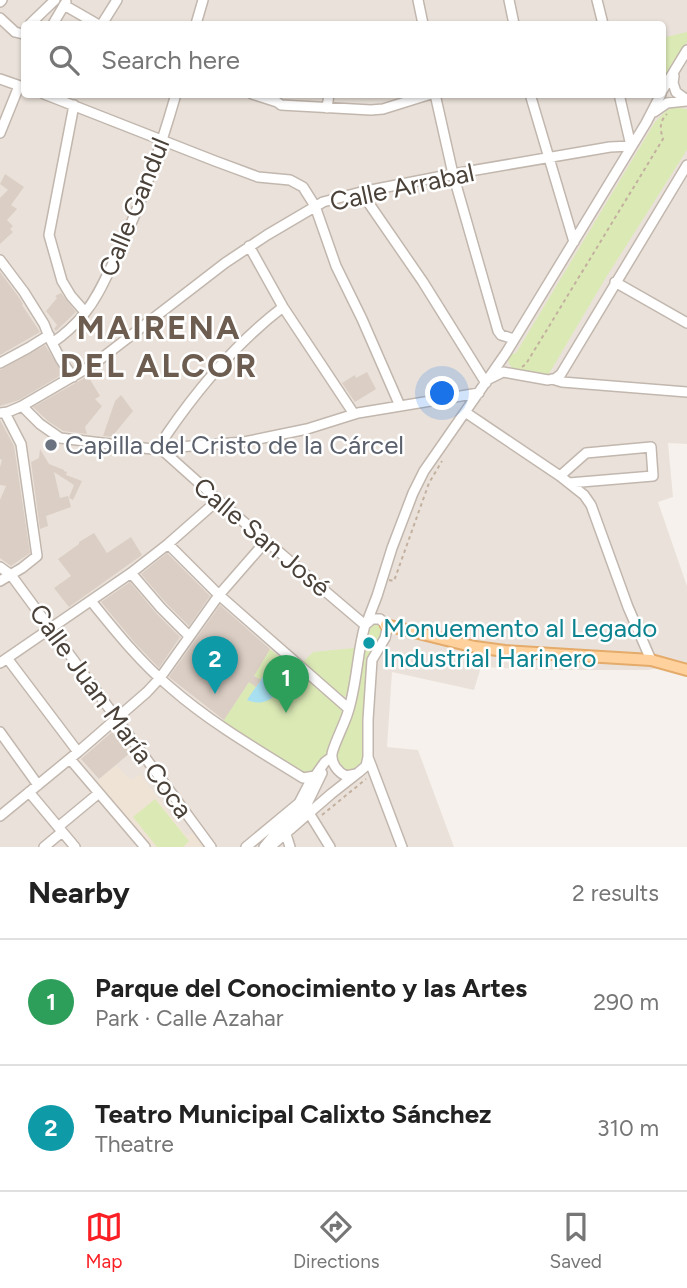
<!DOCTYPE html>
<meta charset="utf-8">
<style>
:root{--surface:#fff;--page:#f6f6f6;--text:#222;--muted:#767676;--line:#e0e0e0;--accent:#f91f24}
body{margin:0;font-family:Figtree,sans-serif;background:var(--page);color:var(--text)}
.you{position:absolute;left:443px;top:394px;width:24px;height:24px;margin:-18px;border:5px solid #fff;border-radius:50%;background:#1a73e8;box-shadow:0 0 0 10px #1a73e833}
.badge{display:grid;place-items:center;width:46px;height:46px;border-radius:50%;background:var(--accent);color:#fff;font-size:23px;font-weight:700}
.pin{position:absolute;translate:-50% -58px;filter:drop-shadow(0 2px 4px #0008)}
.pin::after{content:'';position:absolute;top:37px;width:24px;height:21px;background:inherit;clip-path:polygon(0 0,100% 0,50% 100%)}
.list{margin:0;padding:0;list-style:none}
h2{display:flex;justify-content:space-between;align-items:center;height:91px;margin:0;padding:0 28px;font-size:30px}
h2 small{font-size:23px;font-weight:400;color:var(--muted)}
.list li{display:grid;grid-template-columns:46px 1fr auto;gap:21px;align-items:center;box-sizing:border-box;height:126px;padding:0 28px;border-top:2px solid var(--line)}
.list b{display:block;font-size:26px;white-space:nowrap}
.list p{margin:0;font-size:23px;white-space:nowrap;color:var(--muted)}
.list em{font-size:23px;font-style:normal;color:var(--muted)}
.icon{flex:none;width:38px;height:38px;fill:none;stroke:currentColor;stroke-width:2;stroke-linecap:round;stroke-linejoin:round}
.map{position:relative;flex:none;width:687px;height:847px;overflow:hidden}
.search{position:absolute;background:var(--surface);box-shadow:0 2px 5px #0004;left:21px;right:21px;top:21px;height:77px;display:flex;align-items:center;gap:18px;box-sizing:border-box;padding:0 24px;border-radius:7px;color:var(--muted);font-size:26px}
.sheet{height:343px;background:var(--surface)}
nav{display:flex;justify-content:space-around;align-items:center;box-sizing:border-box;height:98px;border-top:2px solid var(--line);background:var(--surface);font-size:19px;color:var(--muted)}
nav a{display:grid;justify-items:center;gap:4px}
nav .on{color:var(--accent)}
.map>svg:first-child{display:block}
.residential{fill:#eae2da;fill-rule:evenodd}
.education{fill:#efe3d6}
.green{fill:#dbe9b5}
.water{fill:#a9e0f1}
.building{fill:#dbcec4}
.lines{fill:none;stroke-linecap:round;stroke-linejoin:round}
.minor-casing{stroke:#c2b7ae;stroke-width:12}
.major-casing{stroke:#e4ab6b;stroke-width:14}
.path{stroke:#c3b09f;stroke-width:2;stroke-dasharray:3.5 3.5;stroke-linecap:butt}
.minor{stroke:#fff;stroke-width:9}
.major{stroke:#fed19d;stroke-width:10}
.worship-dot{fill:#6b7280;stroke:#fff;stroke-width:2.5}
.culture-dot{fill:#0f9aa8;stroke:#fff;stroke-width:2.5}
.labels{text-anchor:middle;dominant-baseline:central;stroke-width:5;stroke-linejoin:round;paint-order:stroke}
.street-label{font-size:26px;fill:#4a4139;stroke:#fff}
.worship-label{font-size:26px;fill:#5b616d;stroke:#fff;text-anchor:start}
.culture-label{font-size:26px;fill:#0d838f;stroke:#fff;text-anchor:start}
.district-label{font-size:33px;font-weight:bold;letter-spacing:2px;fill:#6d5d50;stroke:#fff}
</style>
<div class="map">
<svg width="687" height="847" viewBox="0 0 687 847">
<rect width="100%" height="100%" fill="#f6f1ec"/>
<path class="residential" d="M0 0H687V444L668 443 673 497 658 502 687 586V663L648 670H550L481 667 474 690 392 672 387 747 418 750 454 847H0ZM24 24H662V94H24Z"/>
<path class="education" d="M116 765 131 780 140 774 187 836 193 832 204 847H152L96 782Z"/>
<path class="green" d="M687 32V42L666 78 663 77 662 38Z
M674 107 687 109V150L605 279 547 377 514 370 509 364 508 357 509 355 516 353 655 122 666 111Z
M372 623 379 624 383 629V635L371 654 364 762C356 772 347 774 338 765L335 754 346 731 352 711 366 627Z
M354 648C354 657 354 690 347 695 346 697 343 697 342 697L302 663 313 652Z
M270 649 339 707 344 714 339 728 319 768 316 772 304 776 223 721 249 682 256 686 260 681 254 675Z
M155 799 189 841 183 847H157L133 817Z"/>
<path class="water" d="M270 666C291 683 272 711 247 700Z"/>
<path class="building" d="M5 174 24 187 11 205 17 209 7 220 13 226 10 229 13 232 0 244V198L8 190 0 184Z
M0 272 18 296 23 304 22 305 40 332 0 355Z
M61 293 76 312 56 331 54 329 57 325 46 311 57 298 55 296Z
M45 345 63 374 19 400 0 406V370Z
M367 372 376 389 355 402 342 383 355 375 356 378Z
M88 376 100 396 95 399 102 406 85 427 87 434 63 431 48 421 33 407Z
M121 395 133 411 115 433V437L103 436 115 401Z
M0 420 14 446 30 553 11 566 0 558V500L6 486 0 485V467L2 460 0 459Z
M40 449 49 464 64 470V471L67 472 66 475 82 481 73 500 69 498 74 485 54 472 60 498 68 496 71 507 46 516 48 526 40 529 31 462 39 458Z
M94 533 107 553 131 537 142 555 69 607 54 588 71 576 58 559 79 544V542Z
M167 553 210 596 189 626 166 603 141 574Z
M130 582 156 613 180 637 159 668 134 642 101 602Z
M220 605 270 649 254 676 261 680 256 687 249 682 224 720 169 677Z
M112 732 130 753 99 779 81 759Z"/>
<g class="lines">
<defs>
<path id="minor" d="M418 0 423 24
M509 0 514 24
M597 0 603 24
M0 2 2 0
M64 5 97 24
M0 18 15 32 23 34
M30 24 55 0
M53 24 66 2
M102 24 117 0
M196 24 203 0
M674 76 673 83 676 92 687 100
M0 79 23 87
M662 91 687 50
M44 94 215 161 258 177 290 180 303 187 315 206 336 266 362 319 400 406
M252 94 277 102 281 105 371 110 383 109 431 94
M435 94 453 174 498 331 501 335 514 339
M530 94 574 242
M74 105 49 235 62 281 71 296 85 312
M327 108 329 94
M654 112 667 103 687 101
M0 133 19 86
M361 192 423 282 486 383
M249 246 283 307 354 414
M0 260 24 292 44 324 50 339 61 360 73 377
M615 282 687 323
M283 307C236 343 200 386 167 434L163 441 161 449 218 500 365 625
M52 343C64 335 75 325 84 314 98 297 106 277 116 257 141 205 160 150 176 94
M0 363 28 348 49 335
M489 379 503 372 548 380 556 378 561 374 687 165
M552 379 562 382 687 392
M22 406 40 424 60 438 152 449 244 442 307 429 358 413 479 393
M465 412 560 476 584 495 591 505 628 607 651 660
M0 413 8 412 22 406 94 364 225 263 267 235 323 202 361 192 453 174 610 147 631 146 619 94
M560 476 586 453 651 447 653 476 569 483
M168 544 219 595 349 709
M0 567 11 575 211 847
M131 573 161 608 189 636
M0 581 22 568 37 556 21 444 5 413
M91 601C116 632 141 663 171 688 211 723 258 750 303 778L315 776 325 762 329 759
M367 622 377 596 392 548 413 493 424 471 506 353 646 123 661 94
M7 658 78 752
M0 663 131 573 168 544 218 500
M0 732 38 785
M368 757 402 847
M70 759 145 847
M29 792 75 847
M309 813 330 847
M0 816 78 752 147 692 160 678 219 595 266 541
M58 827 99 793
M285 831 290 847
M44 847 62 832
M246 847 299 803 312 778
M264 847 273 836 307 804 322 773
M270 847 331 794 359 772 366 766 368 757V720L372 660 385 638 387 629 384 623 380 619H372L365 625C357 653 357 684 348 712 345 723 333 746 332 754 331 764 338 772 346 776L356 774"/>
<path id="major" d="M386 625 475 647 505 651 651 660 687 670"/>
</defs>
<use href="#minor" class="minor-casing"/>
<use href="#major" class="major-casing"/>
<path class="path" d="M522 367 526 364 663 139C660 129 659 122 667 114
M389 580 394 581 429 483 442 461
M322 815 366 779"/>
<use href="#minor" class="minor"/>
<use href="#major" class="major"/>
</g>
<circle class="worship-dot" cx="51" cy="445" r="7"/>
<circle class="culture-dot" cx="369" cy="643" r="7"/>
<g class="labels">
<g class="street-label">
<text transform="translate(402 187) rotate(-12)">Calle Arrabal</text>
<text transform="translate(134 207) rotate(-68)">Calle Gandul</text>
<text transform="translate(262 537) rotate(40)">Calle San José</text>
<text transform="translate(111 711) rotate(54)">Calle Juan María Coca</text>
</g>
<g class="worship-label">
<text x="65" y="445">Capilla del Cristo de la Cárcel</text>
</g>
<g class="culture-label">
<text x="383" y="628">Monuemento al Legado<tspan x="383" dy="30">Industrial Harinero</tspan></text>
</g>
<g class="district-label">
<text x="159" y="327">MAIRENA<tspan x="159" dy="38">DEL ALCOR</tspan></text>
</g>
</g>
</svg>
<div class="you"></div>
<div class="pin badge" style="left:286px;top:713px;background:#2e9e5b">1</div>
<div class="pin badge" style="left:215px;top:694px;background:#0f9aa8">2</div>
<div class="search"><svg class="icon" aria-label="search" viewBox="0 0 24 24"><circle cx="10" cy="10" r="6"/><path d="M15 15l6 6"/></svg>Search here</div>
</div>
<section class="sheet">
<h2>Nearby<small>2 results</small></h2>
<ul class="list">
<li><span class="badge" style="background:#2e9e5b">1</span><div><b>Parque del Conocimiento y las Artes</b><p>Park · Calle Azahar</p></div><em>290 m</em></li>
<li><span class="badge" style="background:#0f9aa8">2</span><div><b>Teatro Municipal Calixto Sánchez</b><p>Theatre</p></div><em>310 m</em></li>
</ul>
</section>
<nav>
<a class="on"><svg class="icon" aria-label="map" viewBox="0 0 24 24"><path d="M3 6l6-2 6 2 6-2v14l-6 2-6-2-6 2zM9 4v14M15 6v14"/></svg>Map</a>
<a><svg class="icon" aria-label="directions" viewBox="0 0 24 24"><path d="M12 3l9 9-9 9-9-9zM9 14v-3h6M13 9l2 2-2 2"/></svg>Directions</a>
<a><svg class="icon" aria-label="saved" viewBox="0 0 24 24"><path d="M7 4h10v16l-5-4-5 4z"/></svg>Saved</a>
</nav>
